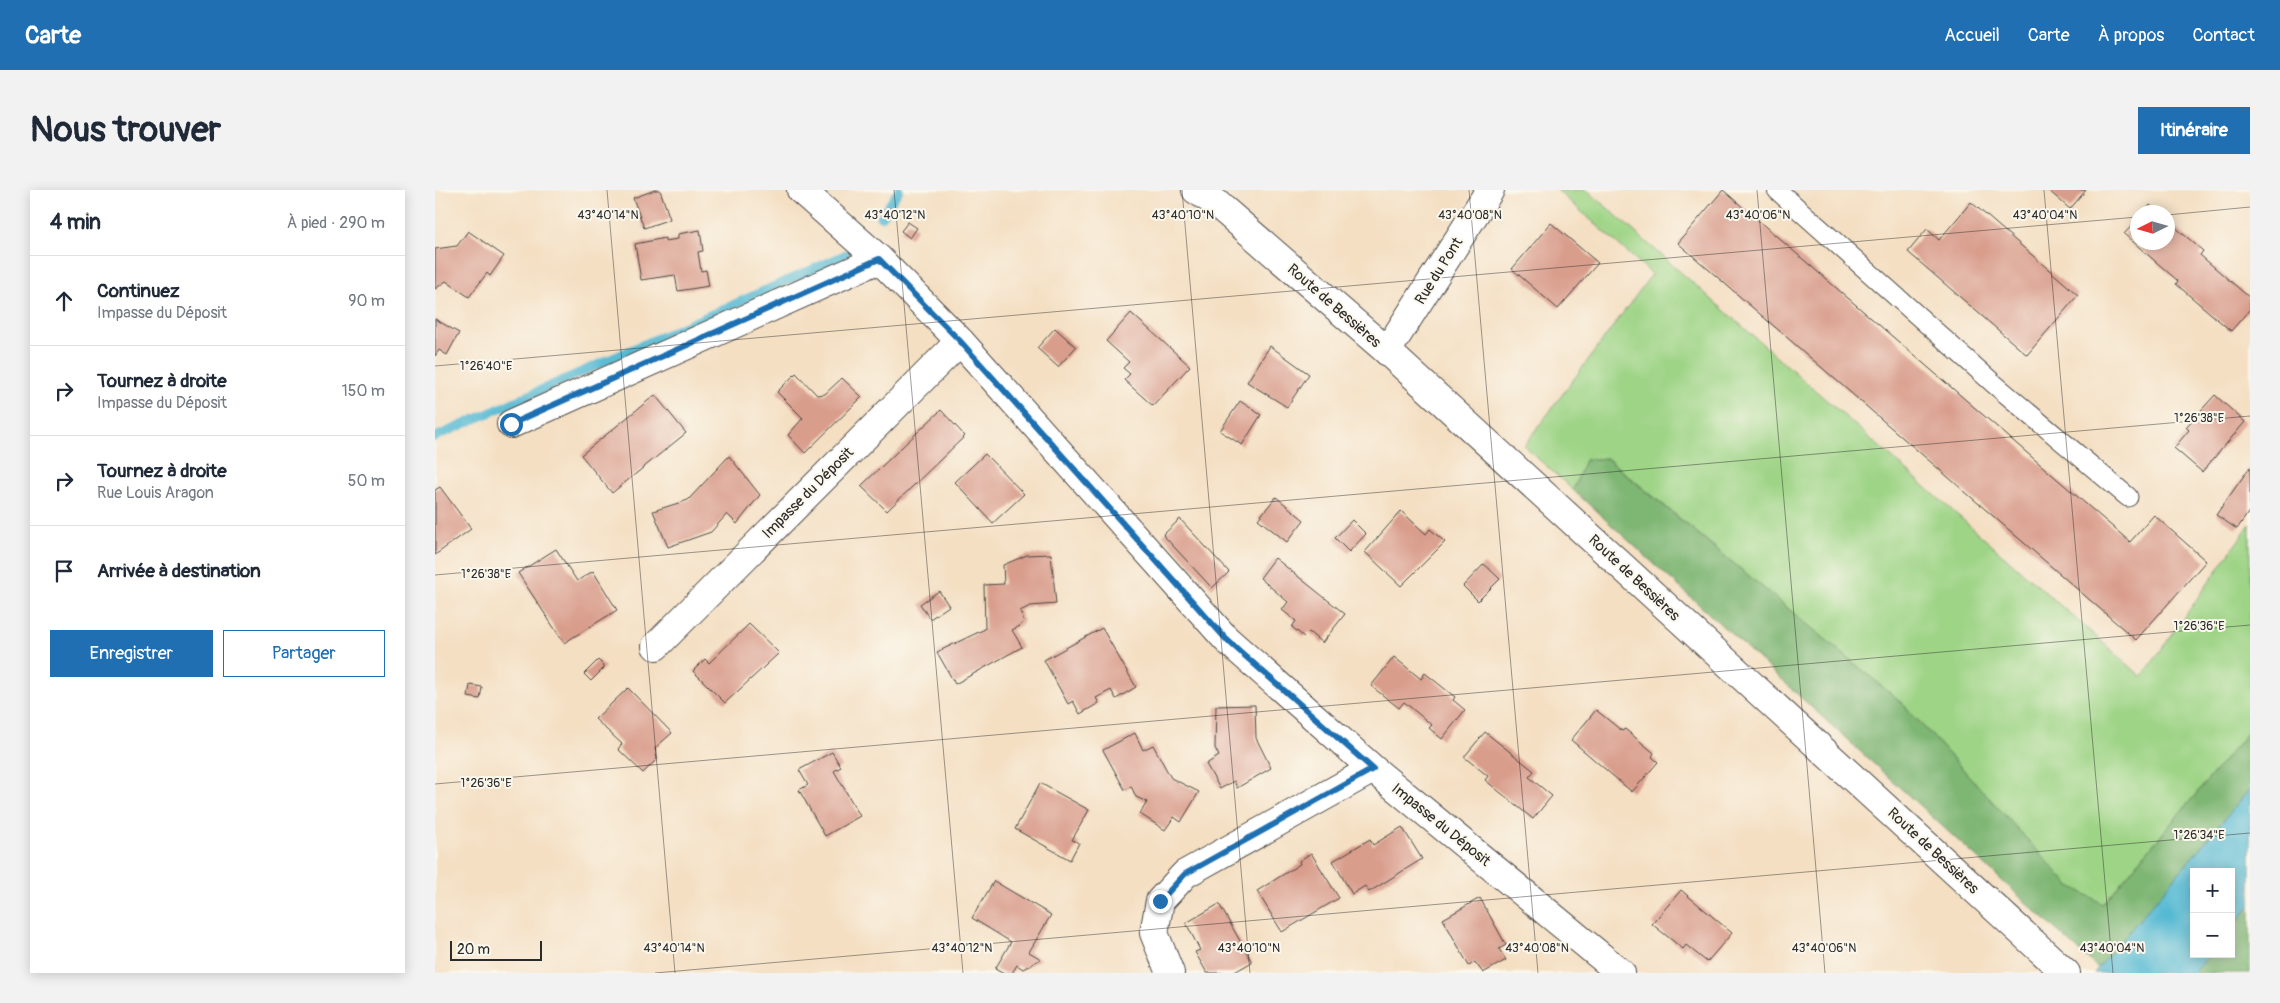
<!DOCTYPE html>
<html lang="fr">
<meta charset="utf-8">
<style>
:root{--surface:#fff;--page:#f2f2f3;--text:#1f2937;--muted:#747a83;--line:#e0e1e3;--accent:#1f6fb2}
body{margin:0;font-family:Pangolin,sans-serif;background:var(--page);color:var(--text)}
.controls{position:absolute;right:15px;bottom:15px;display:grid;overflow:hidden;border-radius:0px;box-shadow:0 2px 12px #0003}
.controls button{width:45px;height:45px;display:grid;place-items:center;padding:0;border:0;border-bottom:1px solid var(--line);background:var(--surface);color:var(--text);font:25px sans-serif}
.compass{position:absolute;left:1695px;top:15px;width:45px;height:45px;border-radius:50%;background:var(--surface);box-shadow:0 2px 12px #0003;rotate:265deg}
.scale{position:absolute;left:15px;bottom:12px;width:92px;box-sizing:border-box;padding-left:5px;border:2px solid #2b2b2b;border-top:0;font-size:14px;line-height:18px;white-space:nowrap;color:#2b2b2b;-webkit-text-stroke:4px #fbf7ec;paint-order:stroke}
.stop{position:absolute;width:15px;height:15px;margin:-11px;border:4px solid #1f6fb2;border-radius:50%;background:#fff}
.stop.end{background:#1f6fb2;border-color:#fff;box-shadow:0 1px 5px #0008}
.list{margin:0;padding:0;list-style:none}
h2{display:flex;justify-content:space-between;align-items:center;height:65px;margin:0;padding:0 20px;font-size:21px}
h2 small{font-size:16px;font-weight:400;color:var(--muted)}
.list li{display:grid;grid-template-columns:32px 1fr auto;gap:15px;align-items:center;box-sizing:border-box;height:90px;padding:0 20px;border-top:1px solid var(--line)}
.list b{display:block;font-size:19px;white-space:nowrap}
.list p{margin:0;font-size:16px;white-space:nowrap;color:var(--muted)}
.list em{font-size:16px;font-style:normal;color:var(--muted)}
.actions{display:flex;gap:10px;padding:15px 20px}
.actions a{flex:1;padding:11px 0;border:1px solid var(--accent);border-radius:0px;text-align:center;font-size:18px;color:var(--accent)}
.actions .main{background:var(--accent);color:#fff}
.icon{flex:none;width:28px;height:28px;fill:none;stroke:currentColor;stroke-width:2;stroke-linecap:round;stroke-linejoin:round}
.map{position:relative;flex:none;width:1815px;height:783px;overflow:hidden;border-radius:0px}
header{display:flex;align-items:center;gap:30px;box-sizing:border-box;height:70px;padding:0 25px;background:var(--accent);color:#fff}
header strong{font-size:24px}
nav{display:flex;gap:28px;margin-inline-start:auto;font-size:18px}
.intro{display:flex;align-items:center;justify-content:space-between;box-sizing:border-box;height:120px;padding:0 30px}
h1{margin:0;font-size:35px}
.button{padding:12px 22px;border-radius:0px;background:var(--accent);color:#fff;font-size:18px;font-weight:700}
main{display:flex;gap:30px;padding:0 30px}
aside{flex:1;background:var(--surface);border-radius:0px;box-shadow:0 2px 12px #0003}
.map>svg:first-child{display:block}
.green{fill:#9ed486;stroke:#648058}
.forest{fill:#7eb673;stroke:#54704f}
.water{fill:#54b9d3;stroke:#40727f}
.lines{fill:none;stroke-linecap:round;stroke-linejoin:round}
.stream{stroke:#54b9d3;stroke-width:9}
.building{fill:#d99d8c}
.service-casing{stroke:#494642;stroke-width:21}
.minor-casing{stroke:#494642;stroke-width:30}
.secondary-casing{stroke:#494642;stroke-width:30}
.service{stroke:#fff;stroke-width:19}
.minor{stroke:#fff;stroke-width:28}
.secondary{stroke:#fff;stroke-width:28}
.route{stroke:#1f6fb2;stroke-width:6}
.ticks{fill:none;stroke:#2b2b2b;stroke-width:1;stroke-opacity:0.45}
.labels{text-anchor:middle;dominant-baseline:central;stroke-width:4;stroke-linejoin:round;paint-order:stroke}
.street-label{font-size:15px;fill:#2b2b2b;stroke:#fbf7ec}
.ticks-label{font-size:12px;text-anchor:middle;fill:#2b2b2b;stroke:#fbf7ec;stroke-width:4;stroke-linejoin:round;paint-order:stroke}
</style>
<header>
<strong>Carte</strong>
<nav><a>Accueil</a><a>Carte</a><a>À propos</a><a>Contact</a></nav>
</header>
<div class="intro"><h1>Nous trouver</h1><a class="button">Itinéraire</a></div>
<main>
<aside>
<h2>4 min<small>À pied · 290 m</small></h2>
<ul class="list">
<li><svg class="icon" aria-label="ahead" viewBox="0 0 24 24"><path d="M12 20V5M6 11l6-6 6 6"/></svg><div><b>Continuez</b><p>Impasse du Déposit</p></div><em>90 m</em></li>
<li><svg class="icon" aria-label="right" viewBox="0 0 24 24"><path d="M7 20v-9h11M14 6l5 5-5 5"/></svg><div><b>Tournez à droite</b><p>Impasse du Déposit</p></div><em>150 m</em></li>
<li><svg class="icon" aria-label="right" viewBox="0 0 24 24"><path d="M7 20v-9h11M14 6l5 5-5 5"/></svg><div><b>Tournez à droite</b><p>Rue Louis Aragon</p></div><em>50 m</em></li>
<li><svg class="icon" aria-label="arrive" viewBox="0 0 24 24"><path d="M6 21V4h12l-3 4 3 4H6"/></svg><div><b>Arrivée à destination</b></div></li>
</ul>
<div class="actions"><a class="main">Enregistrer</a><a>Partager</a></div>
</aside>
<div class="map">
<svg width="1815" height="783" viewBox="0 0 1815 783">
<rect width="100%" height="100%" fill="#fbf7ec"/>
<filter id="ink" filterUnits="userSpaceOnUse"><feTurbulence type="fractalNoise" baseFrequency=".02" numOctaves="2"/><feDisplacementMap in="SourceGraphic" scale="10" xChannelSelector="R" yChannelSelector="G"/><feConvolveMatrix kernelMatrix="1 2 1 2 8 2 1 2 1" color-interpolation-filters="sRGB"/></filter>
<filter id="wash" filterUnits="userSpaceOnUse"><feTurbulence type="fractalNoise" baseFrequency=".0096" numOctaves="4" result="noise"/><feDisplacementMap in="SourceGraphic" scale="20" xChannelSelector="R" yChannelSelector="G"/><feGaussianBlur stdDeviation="1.12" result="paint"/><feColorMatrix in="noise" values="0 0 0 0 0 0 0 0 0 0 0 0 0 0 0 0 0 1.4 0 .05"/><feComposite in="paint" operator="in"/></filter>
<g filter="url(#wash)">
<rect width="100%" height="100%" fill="#f4dfc3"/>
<path class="green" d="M1122 0H1152L1707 487 1815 334V540L1668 714 1634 695 1466 512 1172 268 1150 270 1138 300 1089 256 1217 84Z"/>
<path class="forest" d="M1171 268 1466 512 1634 695 1668 714 1815 540V599L1663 778 1138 300 1150 270Z
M1815 716V783H1759L1775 764H1796V739Z"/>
<path class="water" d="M1815 599V716L1796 739V682H1759V764H1775L1759 783H1659Z"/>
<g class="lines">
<path class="stream" d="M446 27 464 0
M0 247 414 63"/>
</g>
<g id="blocks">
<path class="building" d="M220 0H225L235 29 209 38 198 8Z
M1288 0 1695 352 1719 325 1771 371 1701 450 1243 53Z
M1613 0H1651L1635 19Z
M1536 12 1643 105 1592 165 1473 62 1492 39 1504 50Z
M1715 15 1723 22H1709Z
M1702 30V52H1732V30L1768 61 1765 65 1815 108V119L1796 141 1741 94 1743 91 1689 44Z
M473 32 482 38 475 48 466 41Z
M1116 33 1163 73 1123 119 1077 79Z
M265 40 268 61 263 62 266 81 271 80 274 96 243 101 240 85 206 90 200 54 230 48V51L243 49V44Z
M33 41 69 66 55 86 52 83 34 107 11 91 0 99V59L22 56Z
M696 123 755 176 718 216 689 190 695 184 688 178 694 172 671 151Z
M0 129 24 143 12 165 4 160 0 166Z
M620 138 641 157 623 177 602 158Z
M835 156 874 184 852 217 812 192Z
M361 183 382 205 390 204 407 188 427 207 370 263 353 245 368 228 342 202Z
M220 205 251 243 177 303 146 265Z
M1780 205 1810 232 1767 282 1739 258 1754 240 1751 237Z
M805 211 826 225 807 255 785 241Z
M506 220 530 246 452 321 426 296Z
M550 264 589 304 558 333 520 292Z
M294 266 325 305 302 334 292 324 276 342 233 357 218 321 253 310Z
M1815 277V320L1802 339 1781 325Z
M5 297 36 339 0 365V300Z
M841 307 869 330 852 352 823 329Z
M966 321 991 344 995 339 1010 352 966 396 930 362Z
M745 329 794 382 777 398 728 345Z
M917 330 931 344 914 362 900 348Z
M121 359 142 391 158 381 182 420 129 453 83 383Z
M616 364 621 414 595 416 585 421 589 431 585 436 577 440 587 457 520 494 502 462 550 439 549 395 569 394 568 375 592 365Z
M840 368 910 424 887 453 874 442 869 447 857 437 861 431 847 420 853 412 825 388Z
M1049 374 1065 389 1043 411 1028 396Z
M504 401 514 416 495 429 485 414Z
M314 434 344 463 290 513 258 481 270 469 274 473Z
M667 438 701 497 681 509 676 500 661 508 664 513 645 524 638 511 633 514 609 470Z
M959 467 986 489 990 483 1020 507 1018 510 1030 520 1007 549 994 538 997 535 969 512 964 518 936 496Z
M163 470 170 477 156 491 149 484Z
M35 495 47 497 45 509 33 507Z
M193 498 237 543 220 558 222 569 208 583 183 559 187 554 160 529Z
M820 515 821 548 836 578 802 598 799 591 785 599 771 574 784 566 780 558 781 516Z
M1161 520 1187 541 1190 539 1219 563 1217 567 1223 572 1197 602 1136 550Z
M1050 542 1099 581 1094 587 1117 606 1098 629 1050 590 1053 586 1029 567Z
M700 543 708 560 718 555 736 588 764 602 746 632 739 627 730 640 705 624 712 612 701 607 696 596 690 600 668 560Z
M397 562 406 577 399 581 425 626 390 646 364 600 373 595 364 580Z
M605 593 654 620 637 650 644 653 635 670 580 639Z
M967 637 987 669 934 702 930 696 917 704 898 671 935 649 938 655Z
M876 663 904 708 847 742 822 701 865 674 864 671Z
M559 691 616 725 594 762 606 769 588 779 582 775 577 783H567L560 779 576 752 537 728Z
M1246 700 1297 743 1272 772 1251 755 1248 759 1217 734Z
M1045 708 1071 755 1064 759 1071 770 1048 783 1040 772 1034 776 1008 729Z
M784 714 817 772 798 783H772L760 762 765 760 751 733Z"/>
</g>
</g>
<g filter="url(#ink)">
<use href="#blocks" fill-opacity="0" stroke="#494642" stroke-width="1"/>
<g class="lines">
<defs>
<path id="service" d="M1342 0 1558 193 1693 307"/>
<path id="minor" d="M366 0 444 69 525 151 791 449 938 579 1186 783
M952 161 1055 0
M76 234 444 69
M221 456 525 151
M735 783 719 743 725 711 750 684 938 579"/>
<path id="secondary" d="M761 0 781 13 952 161 1631 783"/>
</defs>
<use href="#service" class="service-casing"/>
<use href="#minor" class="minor-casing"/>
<use href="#secondary" class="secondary-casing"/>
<use href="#service" class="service"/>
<use href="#minor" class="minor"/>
<use href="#secondary" class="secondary"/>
</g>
</g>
<g class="lines" filter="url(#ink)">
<path class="route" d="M76 234 444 69 525 151 791 449 938 579 750 684 725 711"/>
</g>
<path class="ticks" d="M172 0 240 783M459 0 528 783M747 0 815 783M1034 0 1103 783M1322 0 1390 783M1609 0 1678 783M1732 25 1815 17M0 176 1702 27M0 385 1815 226M0 594 1815 435M220 783 1815 643"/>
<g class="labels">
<g class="street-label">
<text transform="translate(1004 81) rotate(-58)">Rue du Pont</text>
<text transform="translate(899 116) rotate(41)">Route de Bessières</text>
<text transform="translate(373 303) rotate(-45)">Impasse du Déposit</text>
<text transform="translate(1199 388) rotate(43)">Route de Bessières</text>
<text transform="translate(1006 635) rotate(39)">Impasse du Déposit</text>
<text transform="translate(1498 661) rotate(43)">Route de Bessières</text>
</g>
</g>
<g class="ticks-label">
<text x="173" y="29">43°40'14"N</text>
<text x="460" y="29">43°40'12"N</text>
<text x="748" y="29">43°40'10"N</text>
<text x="1035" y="29">43°40'08"N</text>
<text x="1323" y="29">43°40'06"N</text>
<text x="1610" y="29">43°40'04"N</text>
<text x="51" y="180">1°26'40"E</text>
<text x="1764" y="232">1°26'38"E</text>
<text x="51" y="388">1°26'38"E</text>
<text x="1764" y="440">1°26'36"E</text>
<text x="51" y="597">1°26'36"E</text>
<text x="1764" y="649">1°26'34"E</text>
<text x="239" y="762">43°40'14"N</text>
<text x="527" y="762">43°40'12"N</text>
<text x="814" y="762">43°40'10"N</text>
<text x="1102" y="762">43°40'08"N</text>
<text x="1389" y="762">43°40'06"N</text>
<text x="1677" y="762">43°40'04"N</text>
</g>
</svg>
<div class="controls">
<button>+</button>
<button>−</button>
</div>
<svg class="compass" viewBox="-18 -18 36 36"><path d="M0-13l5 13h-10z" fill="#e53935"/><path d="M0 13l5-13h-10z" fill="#747a83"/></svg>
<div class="scale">20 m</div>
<div class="stop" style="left:76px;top:234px"></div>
<div class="stop end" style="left:725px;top:711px"></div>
</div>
</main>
